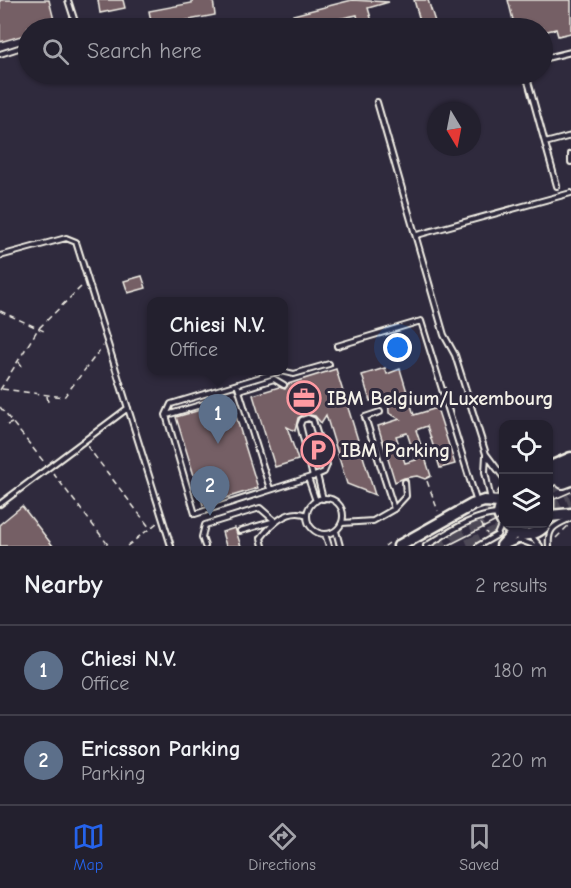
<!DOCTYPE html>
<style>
:root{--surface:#23202e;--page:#2b2836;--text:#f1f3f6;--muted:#a3a3aa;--line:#403e4a;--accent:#2563eb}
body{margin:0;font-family:"Comic Neue",sans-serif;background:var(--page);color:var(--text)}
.controls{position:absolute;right:18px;bottom:18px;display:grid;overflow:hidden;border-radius:12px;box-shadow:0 2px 4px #0004}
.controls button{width:54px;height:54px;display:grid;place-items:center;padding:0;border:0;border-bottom:2px solid var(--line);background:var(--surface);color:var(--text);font:30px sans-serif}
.compass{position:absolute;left:427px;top:102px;width:54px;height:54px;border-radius:50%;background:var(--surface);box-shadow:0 2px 4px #0004;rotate:170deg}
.you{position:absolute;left:398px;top:348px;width:21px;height:21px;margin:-15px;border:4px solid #fff;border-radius:50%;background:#1a73e8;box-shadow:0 0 0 9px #1a73e833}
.badge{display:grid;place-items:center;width:39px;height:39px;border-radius:50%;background:var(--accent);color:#fff;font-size:20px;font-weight:700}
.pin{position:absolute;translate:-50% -50px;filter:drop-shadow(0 2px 3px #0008)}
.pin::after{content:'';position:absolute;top:32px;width:21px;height:18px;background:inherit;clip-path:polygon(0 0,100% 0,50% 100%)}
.popup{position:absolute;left:147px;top:297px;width:141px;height:78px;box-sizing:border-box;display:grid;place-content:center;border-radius:12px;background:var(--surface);filter:drop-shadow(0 2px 4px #0005);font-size:20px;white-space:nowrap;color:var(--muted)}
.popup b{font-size:22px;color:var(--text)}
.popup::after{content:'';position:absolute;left:50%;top:100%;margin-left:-12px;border:12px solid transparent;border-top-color:var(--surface)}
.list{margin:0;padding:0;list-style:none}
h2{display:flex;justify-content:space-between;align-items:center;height:78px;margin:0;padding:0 24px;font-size:26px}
h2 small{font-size:20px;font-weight:400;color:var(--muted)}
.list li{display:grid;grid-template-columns:39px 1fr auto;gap:18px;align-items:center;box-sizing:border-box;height:90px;padding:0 24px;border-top:2px solid var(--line)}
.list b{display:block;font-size:22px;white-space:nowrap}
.list p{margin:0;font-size:20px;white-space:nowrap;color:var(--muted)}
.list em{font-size:20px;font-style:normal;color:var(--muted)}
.icon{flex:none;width:33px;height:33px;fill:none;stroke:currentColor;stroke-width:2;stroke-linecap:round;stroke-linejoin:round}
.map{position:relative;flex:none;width:571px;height:546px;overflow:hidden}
.search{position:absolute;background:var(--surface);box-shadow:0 2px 4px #0004;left:18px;right:18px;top:18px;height:66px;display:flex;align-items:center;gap:15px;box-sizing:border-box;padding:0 21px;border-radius:33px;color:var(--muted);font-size:22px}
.sheet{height:258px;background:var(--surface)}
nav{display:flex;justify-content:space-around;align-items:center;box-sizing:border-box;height:84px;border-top:2px solid var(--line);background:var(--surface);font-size:16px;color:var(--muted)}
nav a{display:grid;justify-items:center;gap:3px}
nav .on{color:var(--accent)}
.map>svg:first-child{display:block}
.building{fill:#755e65;stroke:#f4f1e8;stroke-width:1.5;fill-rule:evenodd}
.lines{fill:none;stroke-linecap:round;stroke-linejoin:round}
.trunk-tunnel{stroke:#4d4857;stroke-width:14;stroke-dasharray:14 7;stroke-linecap:butt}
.service-casing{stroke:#f4f1e8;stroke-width:8}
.tertiary-casing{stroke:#f4f1e8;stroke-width:15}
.primary-casing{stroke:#f4f1e8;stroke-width:18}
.trunk-casing{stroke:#f4f1e8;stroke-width:18}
.path{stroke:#f4f1e8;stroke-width:1.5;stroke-dasharray:6 4.5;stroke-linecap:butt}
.service{stroke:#2f2a3d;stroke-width:4}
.tertiary{stroke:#2f2a3d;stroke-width:10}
.primary{stroke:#2f2a3d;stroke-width:14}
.trunk{stroke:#2f2a3d;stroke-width:14}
.tram{stroke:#f4f1e8;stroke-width:1.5}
.labels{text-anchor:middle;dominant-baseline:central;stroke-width:6;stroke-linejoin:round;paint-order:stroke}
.poi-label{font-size:20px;font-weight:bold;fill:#f4f1e8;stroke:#2f2a3d;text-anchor:start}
</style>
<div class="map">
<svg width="571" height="546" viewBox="0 0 571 546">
<rect width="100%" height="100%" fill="#2f2a3d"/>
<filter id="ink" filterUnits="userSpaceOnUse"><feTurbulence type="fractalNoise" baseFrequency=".0167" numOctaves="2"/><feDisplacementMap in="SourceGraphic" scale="12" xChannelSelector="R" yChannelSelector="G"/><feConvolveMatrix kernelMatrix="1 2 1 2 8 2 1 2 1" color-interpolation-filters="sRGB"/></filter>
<g filter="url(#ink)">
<path class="building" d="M0 0H49L56 28H28V34L0 42Z
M98 0H123L125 8 100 13Z
M192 0H213L215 15 152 27 149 11 192 3Z
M352 0 389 2 368 8 374 28H360L357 15 296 28 293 15Z
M414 0H428L437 28H422Z
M508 0H571V33L558 36 556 29 543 32V28H515Z
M142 276 146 288 128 293 124 281Z
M385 368 387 374 400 369 414 415 437 408 455 464 440 468 427 426 416 430 431 476 425 479 417 476 404 478 395 482 378 426 400 419 389 413 388 396 370 401 362 375ZM407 433 416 460 405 463 396 436Z
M336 369 375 495 347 484 326 415 321 423 315 416 304 414 298 418 295 431 287 427 298 460 275 467 253 395 279 387 285 389 288 384Z
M231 400 258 488 203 505 176 417 214 406 220 408 223 403Z
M22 506 53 546H0V524Z
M235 528 241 546H226L222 532Z"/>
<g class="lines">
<path class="trunk-tunnel" d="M548 488 563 481
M548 511 571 501
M432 546 504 508
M468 546 518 524"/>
<defs>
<path id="service" d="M68 0 77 28
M0 54 28 45
M542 59 571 52
M526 74 545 143 571 136
M377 102 444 335 455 355 486 454 504 478
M545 143 557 186
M571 154V162
M417 235 571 193
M0 256 66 238 76 242 171 546
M337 346 421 321 477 503
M237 384 270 489
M239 390 274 379 284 385
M167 415 207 403 214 401 219 404
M486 455 485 472 491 500
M317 475 323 499
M313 477 300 425 302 420 308 418 313 420 327 465 324 472 317 475 195 514 166 415 171 404 281 371 294 374 329 364
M308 478 316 501
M307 516a18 18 0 1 1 36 0a18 18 0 1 1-36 0Z
M0 504 128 408
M394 509 406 496 405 482
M342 523 373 521 394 509 365 417 380 412
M336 531 340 546
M325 534 329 546
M532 537 540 546
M508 545 520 540 536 546
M205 546 202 537 205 525 260 508 275 521 240 531
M263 546 261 538C271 525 288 507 307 515
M426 546C448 533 472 515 498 514
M478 546 497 535 502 523
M549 546C547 527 556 525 571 518"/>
<path id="tertiary" d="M548 468 571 458
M504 494 499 514C506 536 531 542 546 524
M548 500V519
M550 516 571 514
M399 546 472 505 484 501 500 502
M502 546 514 533"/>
<path id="primary" d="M548 480 571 468"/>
<path id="trunk" d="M563 481 571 478"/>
</defs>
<use href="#service" class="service-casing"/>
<use href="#tertiary" class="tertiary-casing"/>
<use href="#primary" class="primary-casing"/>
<use href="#trunk" class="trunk-casing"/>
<path class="path" d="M0 311 44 331
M19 362 22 366
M2 389 64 397 103 346
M0 390 38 329 83 285
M47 396 48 402
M0 407 44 462
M7 425 12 423
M87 446 150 528
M53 473 109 546
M427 481 438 511
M481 523 487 534
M556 538 568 526
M127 546 157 523
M385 546 389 543"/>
<use href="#service" class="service"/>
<use href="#tertiary" class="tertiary"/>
<use href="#primary" class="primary"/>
<use href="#trunk" class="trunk"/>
<path class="tram" d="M548 502 571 492
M447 546 504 517"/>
</g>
</g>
<defs>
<symbol id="office-ring" viewBox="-11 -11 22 22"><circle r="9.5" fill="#2f2a3d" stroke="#ff9aa2" stroke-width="1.5"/><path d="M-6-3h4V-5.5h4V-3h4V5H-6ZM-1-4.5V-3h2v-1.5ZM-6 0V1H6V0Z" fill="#ff9aa2"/></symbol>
<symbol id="parking-ring" viewBox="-11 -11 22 22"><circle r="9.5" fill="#2f2a3d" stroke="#ff9aa2" stroke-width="1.5"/><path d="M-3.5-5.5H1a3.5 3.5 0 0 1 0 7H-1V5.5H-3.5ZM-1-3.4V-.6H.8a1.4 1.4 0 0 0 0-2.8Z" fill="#ff9aa2"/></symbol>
</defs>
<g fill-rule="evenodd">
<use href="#office-ring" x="285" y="379" width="38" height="38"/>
<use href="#parking-ring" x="299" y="431" width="38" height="38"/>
</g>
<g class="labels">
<g class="poi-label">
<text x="327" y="398">IBM Belgium/Luxembourg</text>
<text x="341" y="450">IBM Parking</text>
</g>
</g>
</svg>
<div class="controls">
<button><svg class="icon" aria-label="locate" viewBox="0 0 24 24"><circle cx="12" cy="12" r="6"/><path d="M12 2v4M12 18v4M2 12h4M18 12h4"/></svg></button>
<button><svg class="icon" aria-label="layers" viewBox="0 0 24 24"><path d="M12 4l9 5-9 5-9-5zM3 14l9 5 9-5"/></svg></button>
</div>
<svg class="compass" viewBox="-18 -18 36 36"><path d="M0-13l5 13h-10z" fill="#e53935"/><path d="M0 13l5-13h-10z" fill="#a3a3aa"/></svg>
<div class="you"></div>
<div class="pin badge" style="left:218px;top:444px;background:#5c6f8a">1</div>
<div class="popup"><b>Chiesi N.V.</b>Office</div>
<div class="pin badge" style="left:210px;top:516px;background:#5c6f8a">2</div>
<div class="search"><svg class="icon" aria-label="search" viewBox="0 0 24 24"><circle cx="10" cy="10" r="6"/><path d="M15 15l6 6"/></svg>Search here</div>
</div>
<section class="sheet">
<h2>Nearby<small>2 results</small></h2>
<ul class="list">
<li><span class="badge" style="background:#5c6f8a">1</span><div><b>Chiesi N.V.</b><p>Office</p></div><em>180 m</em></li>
<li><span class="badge" style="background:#5c6f8a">2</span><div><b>Ericsson Parking</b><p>Parking</p></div><em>220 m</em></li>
</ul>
</section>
<nav>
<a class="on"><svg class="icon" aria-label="map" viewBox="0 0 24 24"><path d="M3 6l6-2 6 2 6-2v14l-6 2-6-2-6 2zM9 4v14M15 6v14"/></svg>Map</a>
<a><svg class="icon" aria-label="directions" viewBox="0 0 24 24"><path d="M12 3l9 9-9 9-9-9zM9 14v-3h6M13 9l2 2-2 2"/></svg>Directions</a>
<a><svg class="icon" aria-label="saved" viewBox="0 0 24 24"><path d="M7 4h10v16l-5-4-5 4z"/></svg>Saved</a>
</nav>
